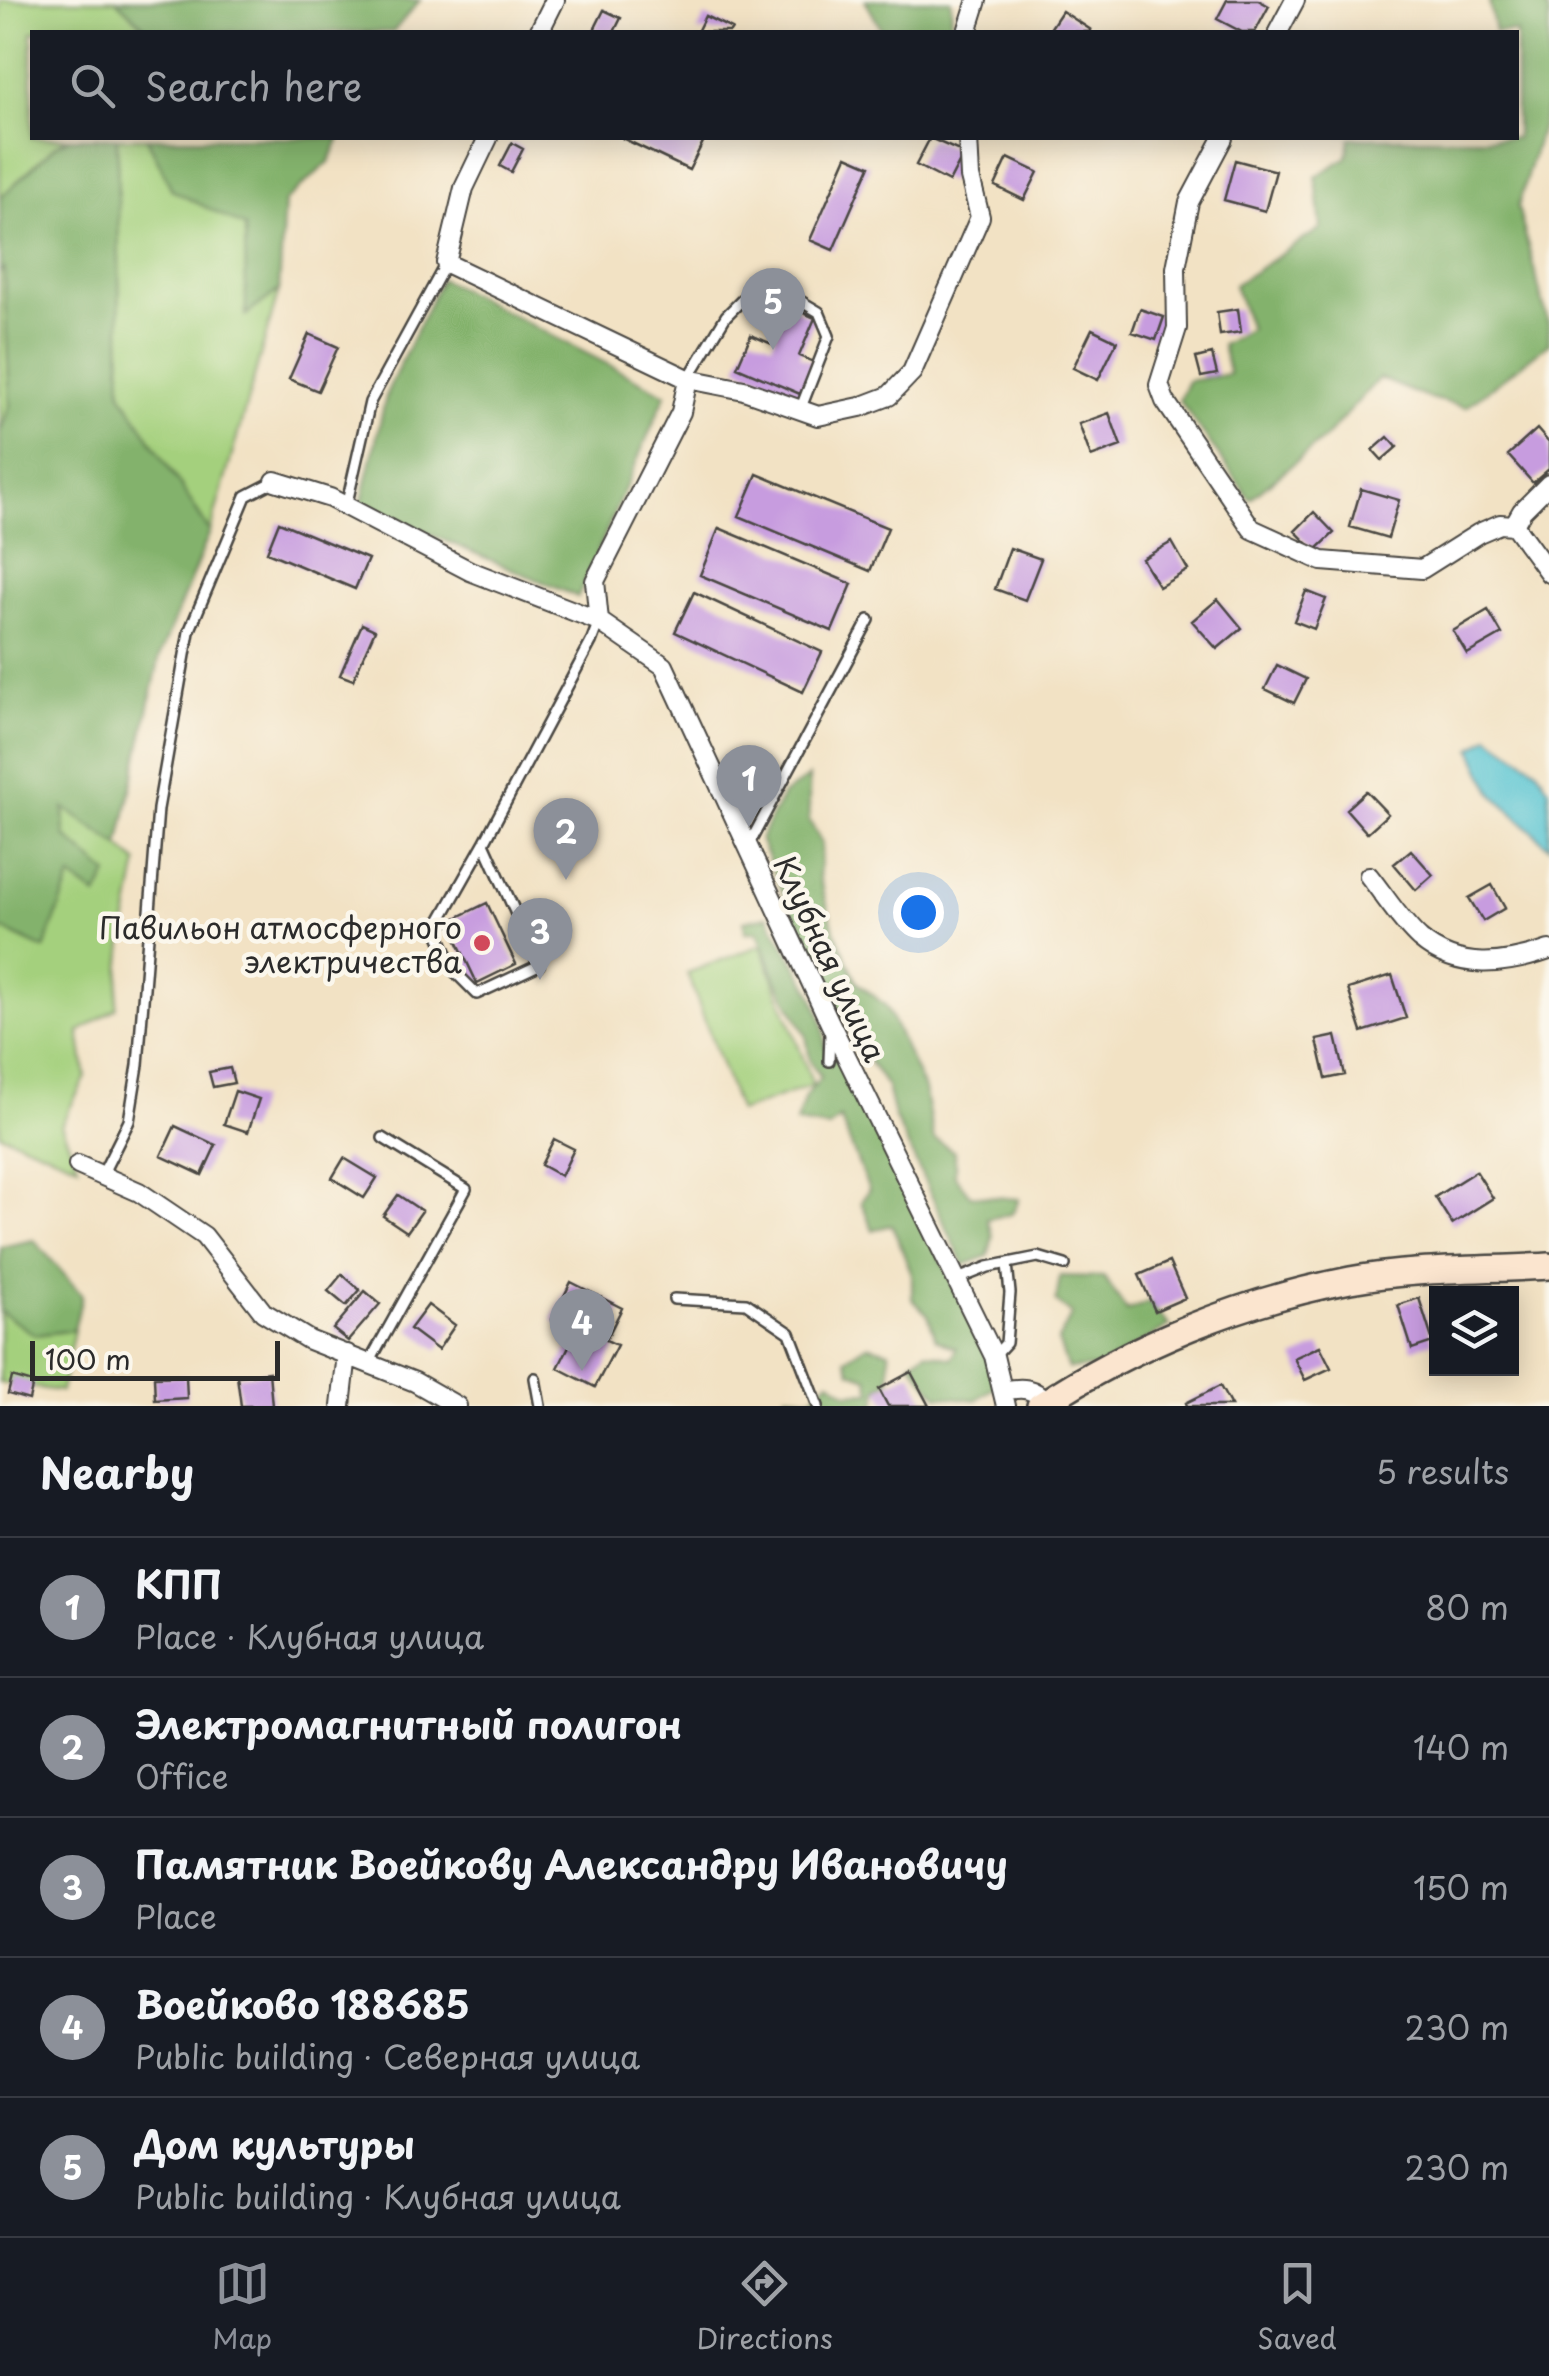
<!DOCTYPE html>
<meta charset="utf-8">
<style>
:root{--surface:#171b24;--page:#20242c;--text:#f1f3f6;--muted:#9ea1a6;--line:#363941;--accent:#8c9099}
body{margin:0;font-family:"Playpen Sans",sans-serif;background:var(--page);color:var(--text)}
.controls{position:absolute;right:30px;bottom:30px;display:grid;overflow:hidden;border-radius:0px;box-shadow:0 5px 25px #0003}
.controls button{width:90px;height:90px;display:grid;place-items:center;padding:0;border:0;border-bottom:2px solid var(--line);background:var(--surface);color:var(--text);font:50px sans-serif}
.scale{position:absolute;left:30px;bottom:25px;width:250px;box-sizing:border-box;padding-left:10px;border:5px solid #2b2b2b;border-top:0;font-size:28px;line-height:35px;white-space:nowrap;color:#2b2b2b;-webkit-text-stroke:8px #fbf7ec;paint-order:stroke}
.you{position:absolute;left:918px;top:912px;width:35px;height:35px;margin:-25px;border:8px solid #fff;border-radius:50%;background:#1a73e8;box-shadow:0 0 0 15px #1a73e833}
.badge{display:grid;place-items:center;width:65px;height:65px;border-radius:50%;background:var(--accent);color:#fff;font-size:32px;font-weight:700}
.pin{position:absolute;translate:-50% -82px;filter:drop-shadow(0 2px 5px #0008)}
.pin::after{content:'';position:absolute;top:52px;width:35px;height:30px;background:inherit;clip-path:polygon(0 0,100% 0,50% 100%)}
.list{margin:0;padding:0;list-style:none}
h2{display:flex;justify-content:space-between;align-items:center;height:130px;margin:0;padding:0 40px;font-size:42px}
h2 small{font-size:32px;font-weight:400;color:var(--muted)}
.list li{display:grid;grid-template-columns:65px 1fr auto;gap:30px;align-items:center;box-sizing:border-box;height:140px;padding:0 40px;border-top:2px solid var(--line)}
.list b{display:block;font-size:38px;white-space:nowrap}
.list p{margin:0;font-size:32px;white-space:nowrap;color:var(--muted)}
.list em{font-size:32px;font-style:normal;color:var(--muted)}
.icon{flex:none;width:55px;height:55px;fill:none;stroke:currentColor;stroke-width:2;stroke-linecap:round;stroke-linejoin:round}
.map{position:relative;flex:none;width:1549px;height:1406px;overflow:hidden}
.search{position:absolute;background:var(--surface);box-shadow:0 5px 25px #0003;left:30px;right:30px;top:30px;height:110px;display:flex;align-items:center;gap:25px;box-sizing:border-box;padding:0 35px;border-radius:0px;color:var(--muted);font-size:38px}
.sheet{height:830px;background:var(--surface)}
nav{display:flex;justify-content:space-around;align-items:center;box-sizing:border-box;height:140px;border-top:2px solid var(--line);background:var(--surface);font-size:28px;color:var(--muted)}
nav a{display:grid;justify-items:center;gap:5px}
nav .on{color:var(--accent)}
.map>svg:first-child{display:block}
.green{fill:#a4d07d;stroke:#687e54;stroke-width:2.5}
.forest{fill:#83b26c;stroke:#576e4c;stroke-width:2.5}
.water{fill:#58c4d1;stroke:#42787e;stroke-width:2.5}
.building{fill:#c79cdf}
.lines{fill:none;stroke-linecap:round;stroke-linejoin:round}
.lane-casing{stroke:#494642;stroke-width:14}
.street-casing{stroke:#494642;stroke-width:22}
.secondary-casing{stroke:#494642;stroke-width:30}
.lane{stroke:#fff;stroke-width:9}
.street{stroke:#fff;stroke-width:18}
.secondary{stroke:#fbe5cf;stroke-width:25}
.poi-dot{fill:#d1495b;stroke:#fbf7ec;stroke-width:4}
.labels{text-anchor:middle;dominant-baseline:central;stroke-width:9;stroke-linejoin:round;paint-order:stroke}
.poi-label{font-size:30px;fill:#2b2b2b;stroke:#fbf7ec;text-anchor:end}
.street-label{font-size:30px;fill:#2b2b2b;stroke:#fbf7ec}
</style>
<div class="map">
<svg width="1549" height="1406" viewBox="0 0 1549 1406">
<rect width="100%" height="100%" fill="#fbf7ec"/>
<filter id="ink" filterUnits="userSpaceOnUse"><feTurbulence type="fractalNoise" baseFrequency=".01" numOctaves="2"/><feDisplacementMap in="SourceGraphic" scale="20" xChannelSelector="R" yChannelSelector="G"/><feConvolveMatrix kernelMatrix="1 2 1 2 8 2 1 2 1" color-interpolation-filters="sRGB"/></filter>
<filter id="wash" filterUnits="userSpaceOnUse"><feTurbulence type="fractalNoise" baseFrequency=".0048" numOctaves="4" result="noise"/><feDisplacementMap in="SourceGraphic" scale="40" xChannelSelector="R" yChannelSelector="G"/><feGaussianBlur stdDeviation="2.25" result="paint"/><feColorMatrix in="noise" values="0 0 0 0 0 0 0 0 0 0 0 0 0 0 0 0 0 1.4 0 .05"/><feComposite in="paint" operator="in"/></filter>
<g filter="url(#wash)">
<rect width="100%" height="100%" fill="#f2e2c4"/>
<path class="green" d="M0 0H116L150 32H32V138H70L56 145 0 198Z
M117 138H147L172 190 245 227 247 314 279 290 210 532 121 393Z
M4 266 10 405 0 432V272Z
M64 807 119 846 138 863 124 935 116 1008 79 1032 86 1077 61 1125 78 1165 0 1134V928L44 948 71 876 96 895 107 874 65 836Z
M761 945 813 1085 739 1112 687 973Z
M0 1311 35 1335 74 1330 61 1391 0 1383Z"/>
<path class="forest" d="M116 0H420L393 32H150Z
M865 0H951L952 32H883Z
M1489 0H1544L1549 15V100L1518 207 1549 327V343L1466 407 1425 397 1379 378 1326 437 1250 499 1179 400 1188 381 1229 374 1222 345 1250 329 1234 285 1321 228 1316 177 1347 157 1350 138H1516V32H1495Z
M70 138H117L121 393 210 532 160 655 119 846 64 808 65 836 108 874 97 896 71 877 44 949 0 928V432L10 405 4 268 0 272V198L56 145Z
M147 138H340L329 162 284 202 279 290 246 315 245 227 172 190Z
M441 279 666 394 578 597 361 505 387 392Z
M809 777V820L822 843 819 877 834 929 857 982 886 1006 924 1089 934 1139 955 1152V1176L970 1195 1019 1199 1012 1214 987 1219 993 1236 988 1256 964 1265 894 1116 887 1087 854 1039 780 887 760 839 783 795Z
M768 916C788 957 826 999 825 1047L844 1064 982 1341 996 1386 976 1400 938 1396 911 1363 926 1352 952 1358 956 1348 936 1339 928 1315 912 1299V1274L892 1225 873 1230 861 1202 869 1190 840 1118 829 1128 796 1123 805 1097 821 1077 810 1061 806 1035 775 977 758 932H745L744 921Z
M34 1240 82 1295 74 1330 35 1335 0 1311 1 1247Z
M1060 1276 1104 1277 1127 1311 1148 1302 1170 1326 1100 1367 1068 1369 1058 1341 1072 1314 1056 1302Z
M867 1345 889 1351 890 1380 878 1388 876 1406H785L786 1394 811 1398 829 1380 848 1393 871 1392 868 1378 851 1372 846 1359Z"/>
<path class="water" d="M1489 736 1537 769 1549 789V847L1493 794 1472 749Z"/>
<g id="blocks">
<path class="building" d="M1227 0H1258L1269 6 1255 32H1242L1217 19Z
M604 10 621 18 614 32H593Z
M1062 11 1091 30 1089 32H1048Z
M705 16 732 29 730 32H697Z
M622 138H694L703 142 689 170Z
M930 138 964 153 949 182 916 165Z
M512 143 523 149 511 172 500 166Z
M847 156 870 166 833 250 810 240Z
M1008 158 1038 172 1024 200 995 186Z
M1235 160 1276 171 1265 211 1224 200Z
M788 306 815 318 799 356 814 362 800 394 737 367 751 335 772 344Z
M1140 309 1164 317 1156 340 1132 332Z
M1238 309 1241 332 1220 335 1217 312Z
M1092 329 1117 341 1098 380 1073 368Z
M309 334 338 347 318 391 289 379Z
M1212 354 1217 374 1201 377 1196 358Z
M1109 413 1121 446 1091 457 1079 424Z
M1537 429 1549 443V469L1533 483 1508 455Z
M1388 437 1397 447 1382 460 1373 450Z
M757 474 888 528 870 571 739 516Z
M1361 489 1399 500 1388 538 1350 527Z
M1314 512 1334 533 1315 551 1295 531Z
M279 522 368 559 355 589 267 552Z
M719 528 852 584 832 631 700 575Z
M1172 542 1188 570 1159 587 1142 559Z
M1010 548 1041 559 1025 600 995 589Z
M1306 591 1326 599 1314 629 1294 621Z
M694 592 822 652 803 692 675 632Z
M1218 599 1242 628 1217 649 1192 621Z
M1488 610 1502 634 1467 654 1453 631Z
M362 624 375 630 353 680 340 675Z
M1277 665 1306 679 1294 703 1265 689Z
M1366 791 1388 814 1367 833 1346 809Z
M1411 850 1433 875 1416 890 1394 864Z
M1492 885 1505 908 1483 921 1469 898Z
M487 903 516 964 477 983 448 922Z
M1392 975 1406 1018 1362 1032 1348 989Z
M1336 1036 1345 1075 1326 1079 1317 1040Z
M230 1068 234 1083 213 1087 209 1072Z
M235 1091 259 1099 248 1132 224 1124Z
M175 1126 216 1145 202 1175 161 1156Z
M554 1139 574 1149 561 1176 541 1165Z
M344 1158 377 1178 364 1198 332 1178Z
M1476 1171 1493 1198 1452 1224 1435 1197Z
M398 1195 422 1211 407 1232 383 1216Z
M1169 1262 1185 1298 1155 1311 1139 1275Z
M342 1274 360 1290 346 1306 328 1291Z
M571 1282 622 1308 606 1340 617 1345 595 1387 558 1368 576 1332 552 1320Z
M365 1291 380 1304 348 1341 333 1329Z
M1419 1298 1433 1342 1412 1349 1398 1305Z
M428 1305 455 1325 438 1350 410 1329Z
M1320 1346 1331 1368 1305 1380 1294 1358Z
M269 1372 272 1406H241L237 1376Z
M911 1372 929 1406H888L879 1389Z
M186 1376 187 1398 155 1400 154 1377Z
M12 1377 33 1383 29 1400 8 1394Z
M1220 1386 1231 1406H1187L1186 1403Z"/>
</g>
</g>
<g filter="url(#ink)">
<use href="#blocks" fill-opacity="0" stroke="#494642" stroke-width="2.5"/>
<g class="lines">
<defs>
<path id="lane" d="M688 379 726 316 763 279 819 312 829 336 800 410
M346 507 370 402 446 263
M484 843 436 928 455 972 477 994 539 965 484 843 591 642 599 621
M748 846 869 620
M829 1061 830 1034
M102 1175 129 1121 138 1065 158 809 189 632 246 496 275 481
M958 1279 988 1267 1038 1257 1065 1265
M674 1299 746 1303 790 1333 818 1406
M994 1356 1006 1343 1010 1293 1007 1264
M369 1363 466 1189 383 1138
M535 1378 540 1406"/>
<path id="street" d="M539 32 555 0
M967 32 977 0
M1278 32 1295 0
M488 138 464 188 446 263 688 379 744 390 818 416 860 407 889 396 912 372 980 217 970 177 968 138
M1223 138 1189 202 1176 268 1177 328 1159 385 1165 401 1252 529 1322 561 1422 569 1479 533 1500 524 1514 525 1549 573
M275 481 330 498 470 571 599 621 664 666 830 1023 994 1356 1006 1406
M1514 525 1522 511 1549 484
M599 621 595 581 681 412 688 379
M1369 876C1385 896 1401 922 1420 939 1459 972 1505 965 1549 950
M78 1165 139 1192 204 1236 263 1312 309 1340 415 1382 457 1406
M1003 1391C1022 1387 1033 1387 1046 1402
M341 1406 347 1354"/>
<path id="secondary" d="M1040 1406C1132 1345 1241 1301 1350 1280 1415 1268 1484 1270 1549 1266"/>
</defs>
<use href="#lane" class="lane-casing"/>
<use href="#street" class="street-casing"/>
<use href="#secondary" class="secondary-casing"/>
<use href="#lane" class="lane"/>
<use href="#street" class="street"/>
<use href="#secondary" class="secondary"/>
</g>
</g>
<circle class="poi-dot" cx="482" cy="943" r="10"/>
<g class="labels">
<g class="poi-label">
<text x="462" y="926">Павильон атмосферного<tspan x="462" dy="34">электричества</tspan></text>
</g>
<g class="street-label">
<text transform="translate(831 958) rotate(65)">Клубная улица</text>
</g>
</g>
</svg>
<div class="controls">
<button><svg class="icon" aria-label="layers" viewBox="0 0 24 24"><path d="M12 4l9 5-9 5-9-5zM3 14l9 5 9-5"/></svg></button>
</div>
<div class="scale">100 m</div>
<div class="you"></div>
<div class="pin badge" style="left:749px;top:827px">1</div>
<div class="pin badge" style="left:566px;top:880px">2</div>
<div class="pin badge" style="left:540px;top:980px">3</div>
<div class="pin badge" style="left:582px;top:1371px">4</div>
<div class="pin badge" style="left:773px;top:350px">5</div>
<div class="search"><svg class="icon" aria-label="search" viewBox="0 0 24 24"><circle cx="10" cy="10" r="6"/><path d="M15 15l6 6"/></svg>Search here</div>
</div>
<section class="sheet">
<h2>Nearby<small>5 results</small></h2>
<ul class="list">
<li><span class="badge">1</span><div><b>КПП</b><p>Place · Клубная улица</p></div><em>80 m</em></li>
<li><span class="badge">2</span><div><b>Электромагнитный полигон</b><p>Office</p></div><em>140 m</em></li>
<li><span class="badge">3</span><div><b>Памятник Воейкову Александру Ивановичу</b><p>Place</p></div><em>150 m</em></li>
<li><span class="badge">4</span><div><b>Воейково 188685</b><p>Public building · Северная улица</p></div><em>230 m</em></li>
<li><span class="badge">5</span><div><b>Дом культуры</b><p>Public building · Клубная улица</p></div><em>230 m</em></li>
</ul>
</section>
<nav>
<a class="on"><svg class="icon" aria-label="map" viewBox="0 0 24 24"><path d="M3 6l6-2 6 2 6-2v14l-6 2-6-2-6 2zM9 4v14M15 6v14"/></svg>Map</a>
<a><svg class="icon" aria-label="directions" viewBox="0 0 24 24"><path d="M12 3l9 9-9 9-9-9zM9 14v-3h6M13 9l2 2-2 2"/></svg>Directions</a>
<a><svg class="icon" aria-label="saved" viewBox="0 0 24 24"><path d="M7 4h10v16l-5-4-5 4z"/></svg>Saved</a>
</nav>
